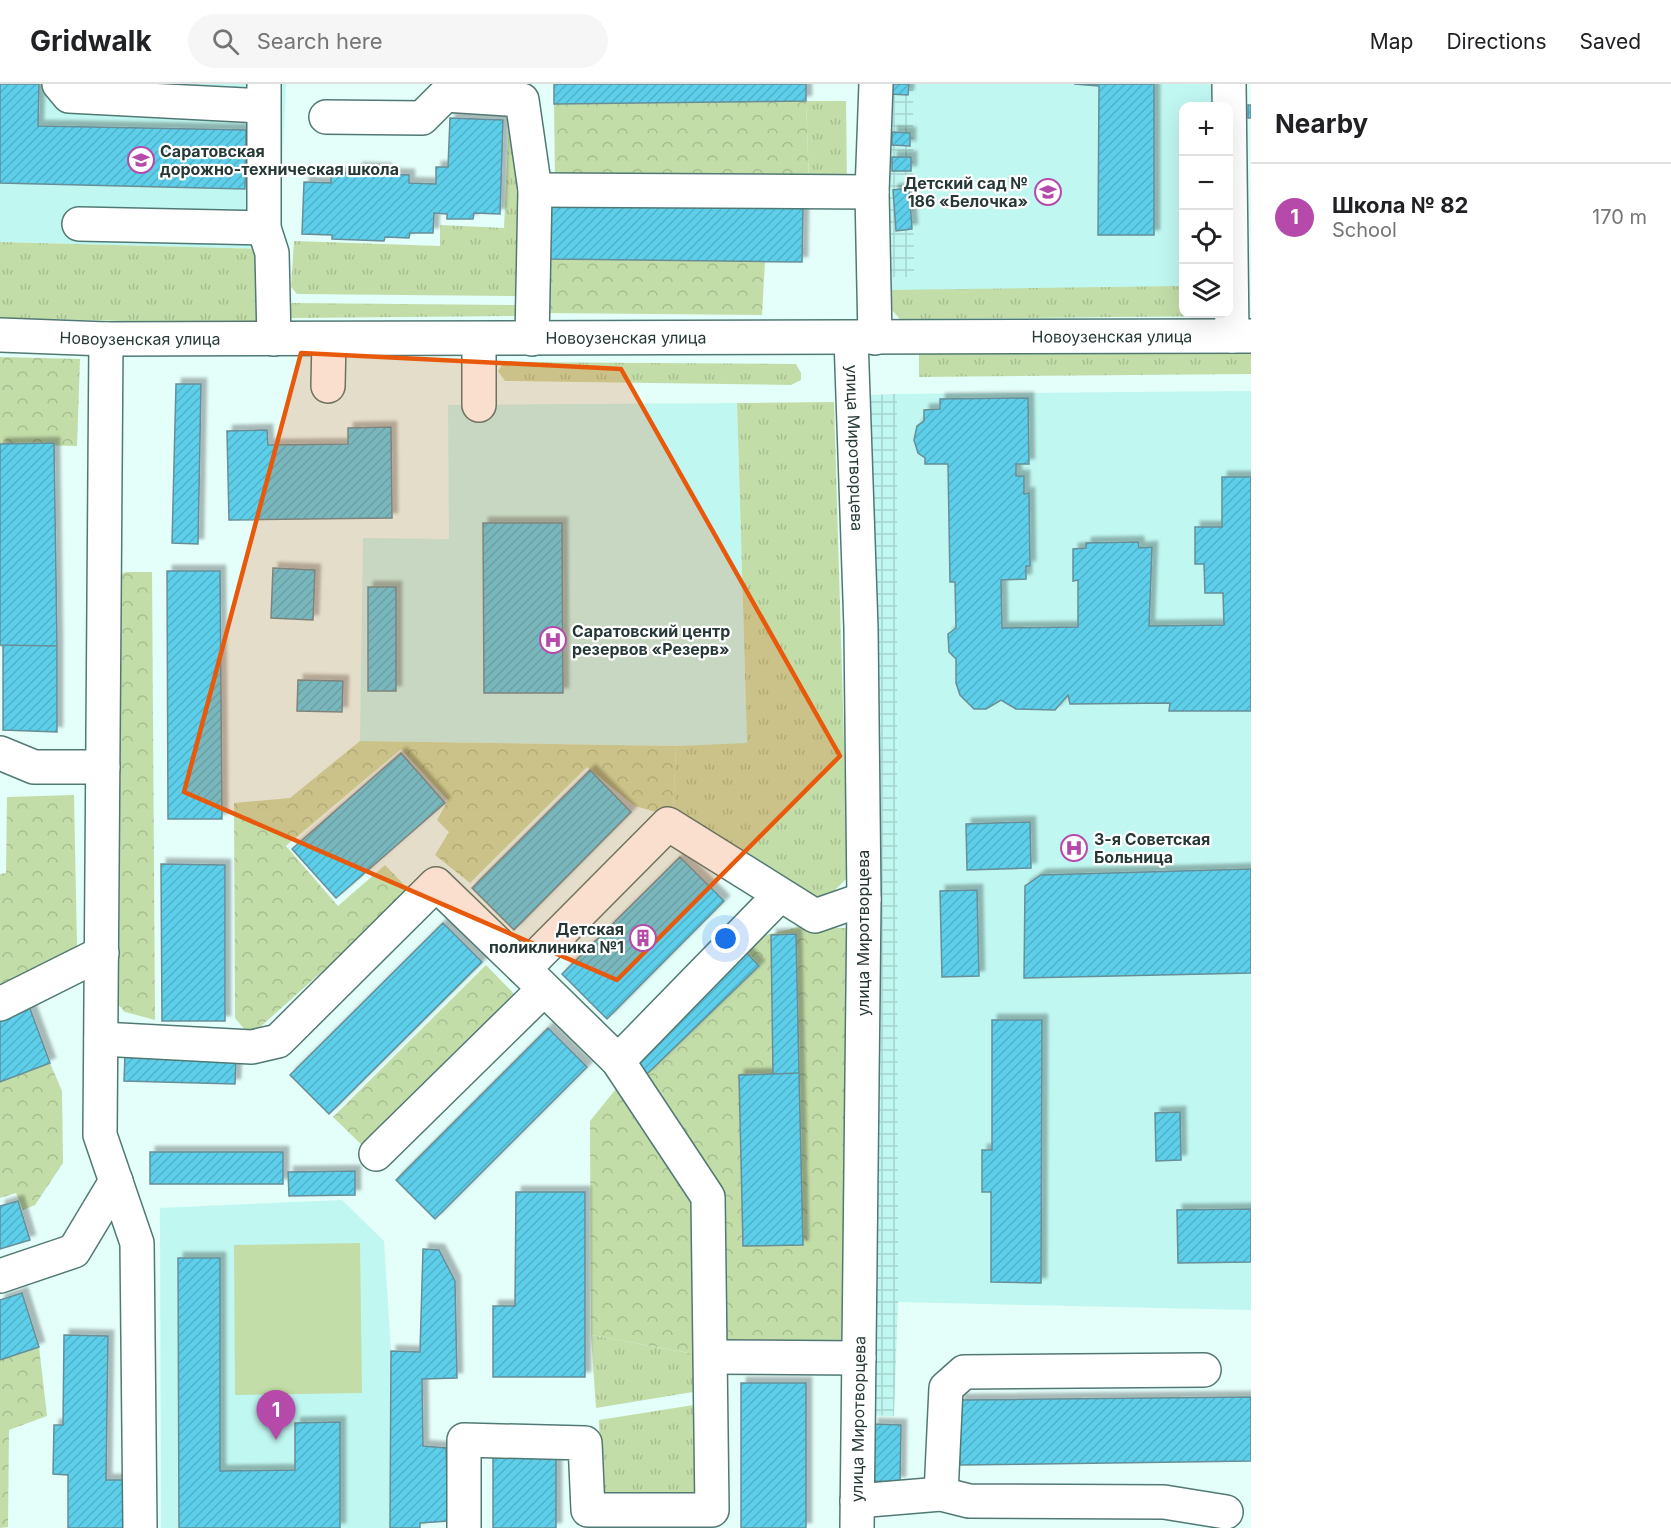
<!DOCTYPE html>
<meta charset="utf-8">
<style>
:root{--surface:#fff;--page:#f6f6f6;--text:#202124;--muted:#757577;--line:#e0e0e0;--accent:#b54aab}
body{margin:0;font-family:Inter,sans-serif;background:var(--page);color:var(--text)}
.controls{position:absolute;right:18px;top:18px;display:grid;overflow:hidden;border-radius:12px;box-shadow:0 6px 24px #0002}
.controls button{width:54px;height:54px;display:grid;place-items:center;padding:0;border:0;border-bottom:2px solid var(--line);background:var(--surface);color:var(--text);font:30px sans-serif}
.you{position:absolute;left:726px;top:855px;width:21px;height:21px;margin:-15px;border:4px solid #fff;border-radius:50%;background:#1a73e8;box-shadow:0 0 0 9px #1a73e833}
.badge{display:grid;place-items:center;width:39px;height:39px;border-radius:50%;background:var(--accent);color:#fff;font-size:20px;font-weight:700}
.pin{position:absolute;translate:-50% -50px;filter:drop-shadow(0 2px 3px #0008)}
.pin::after{content:'';position:absolute;top:32px;width:21px;height:18px;background:inherit;clip-path:polygon(0 0,100% 0,50% 100%)}
.list{margin:0;padding:0;list-style:none}
h2{display:flex;justify-content:space-between;align-items:center;height:78px;margin:0;padding:0 24px;font-size:26px}
h2 small{font-size:20px;font-weight:400;color:var(--muted)}
.list li{display:grid;grid-template-columns:39px 1fr auto;gap:18px;align-items:center;box-sizing:border-box;height:108px;padding:0 24px;border-top:2px solid var(--line)}
.list b{display:block;font-size:22px;white-space:nowrap}
.list p{margin:0;font-size:20px;white-space:nowrap;color:var(--muted)}
.list em{font-size:20px;font-style:normal;color:var(--muted)}
.icon{flex:none;width:33px;height:33px;fill:none;stroke:currentColor;stroke-width:2;stroke-linecap:round;stroke-linejoin:round}
.map{position:relative;flex:none;width:1251px;height:1444px;overflow:hidden}
header{display:flex;align-items:center;gap:36px;box-sizing:border-box;height:84px;padding:0 30px;background:var(--surface);border-bottom:2px solid var(--line)}
header strong{font-size:28px}
nav{display:flex;gap:33px;margin-inline-start:auto;font-size:21px}
.search{width:420px;height:54px;background:var(--page);display:flex;align-items:center;gap:15px;box-sizing:border-box;padding:0 21px;border-radius:33px;color:var(--muted);font-size:22px}
main{display:flex}
aside{flex:1;background:var(--surface)}
.map>svg:first-child{display:block}
.built{fill:#c0f7f0}
.industrial{fill:url(#industrial-grid)}
.grass{fill:url(#grass-tufts)}
.forest{fill:url(#forest-crowns)}
.pitch{fill:#c3dda8}
.building{fill:url(#building-hatch);stroke:#678e98;stroke-width:1.5;filter:url(#shadow)}
.lines{fill:none;stroke-linecap:round;stroke-linejoin:round}
.minor-casing{stroke:#517974;stroke-width:36}
.major-casing{stroke:#517974;stroke-width:36}
.minor{stroke:#fff;stroke-width:33}
.major{stroke:#fff;stroke-width:33}
.marked{fill:#e8590c;fill-opacity:0.2;stroke:#e8590c;stroke-width:4.5;stroke-linejoin:round}
.labels{text-anchor:middle;dominant-baseline:central;stroke-width:4.5;stroke-linejoin:round;paint-order:stroke}
.poi-label{font-size:16px;font-weight:bold;fill:#263836;stroke:#fff;text-anchor:start}
.street-label{font-size:16px;fill:#263836;stroke:#fff}
</style>
<header>
<strong>Gridwalk</strong>
<div class="search"><svg class="icon" aria-label="search" viewBox="0 0 24 24"><circle cx="10" cy="10" r="6"/><path d="M15 15l6 6"/></svg>Search here</div>
<nav><a>Map</a><a>Directions</a><a>Saved</a></nav>
</header>
<main>
<div class="map">
<svg width="1251" height="1444" viewBox="0 0 1251 1444">
<defs>
<pattern id="industrial-grid" width="8" height="8" patternUnits="userSpaceOnUse" patternTransform="scale(1.5)"><rect width="8" height="8" fill="#c0f7f0"/><path d="M0 4h8M4 0v8" fill="none" stroke="#a5d4ce"/></pattern>
<pattern id="grass-tufts" width="24" height="20" patternUnits="userSpaceOnUse" patternTransform="scale(1.5)"><rect width="24" height="20" fill="#c3dda8"/><path d="M3 7l-1-3M5 7V3M7 7l1-3M15 17l-1-3M17 17v-4M19 17l1-3" fill="none" stroke="#a7be91"/></pattern>
<pattern id="forest-crowns" width="20" height="18" patternUnits="userSpaceOnUse" patternTransform="scale(1.5)"><rect width="20" height="18" fill="#c3dda8"/><path d="M2 6a3 3 0 1 1 6 0M12 15a3 3 0 1 1 6 0" fill="none" stroke="#a7be91"/></pattern>
<pattern id="building-hatch" width="6" height="6" patternUnits="userSpaceOnUse" patternTransform="scale(1.5)"><rect width="6" height="6" fill="#5dcfea"/><path d="M-1 1l2-2M0 6l6-6M5 7l2-2" fill="none" stroke="#51b2c9"/></pattern>
<filter id="shadow"><feDropShadow dx="5.5" dy="-5.5" stdDeviation="1.5" flood-color="#0004"/></filter>
</defs>
<rect width="100%" height="100%" fill="#e4fefa"/>
<path class="built" d="M0 0H286L279 152 263 165 0 158Z
M913 0H1222V22H1184V230L1216 232 900 235 892 226 891 193 914 192Z
M1251 307V1226L898 1218 897 310Z
M737 319 747 660 676 662 360 657 363 454 449 455 448 321Z
M342 1116 384 1157 391 1267 390 1444H161L160 1124Z"/>
<path class="industrial" d="M886 0H913L914 193H891Z
M897 310 898 1218 894 1332 869 1331 865 319 870 311Z"/>
<path class="grass" d="M806 17H846L847 101 809 99Z
M509 35 527 103 520 212 297 210 291 203 294 157 440 162V141L504 144Z
M0 158 263 165 260 236 250 240 0 234Z
M1183 202 1184 230H1218L1216 232 900 235 892 226 891 206Z
M292 219 521 221 520 232 292 234 289 227Z
M1251 269V290L919 293V270Z
M504 278 796 280 801 289V296L791 301 505 297 498 287Z
M834 318 848 793 829 812 811 817 673 733 676 662 747 659 737 319Z
M591 1251 700 1271 699 1307 596 1324Z
M700 1320 701 1402 689 1414 601 1416 599 1336Z"/>
<path class="forest" d="M806 17 809 99 555 96 554 20Z
M549 175 765 177 762 231 549 229Z
M0 273 80 275 77 362 0 360Z
M125 488H152L155 936 125 928 115 917V495Z
M360 657 676 662 673 733 635 722 587 683 470 799 435 771 449 748 437 736 448 716 401 665 286 762 338 822 385 781 411 808 250 952 235 934 234 719 290 714Z
M74 711 77 863 43 896 0 918V790L6 789 7 713Z
M798 843 847 844 843 1263 700 1271 591 1251 590 1037 633 984 762 852Z
M486 881 522 918 367 1066 333 1033Z
M50 979 62 1007 63 1079 35 1121 23 1126 16 1109 0 1114V998Z
M39 1263 47 1332 9 1346 8 1443 0 1444V1276Z"/>
<path class="pitch" d="M360 1159 362 1309 235 1311 234 1161Z"/>
<path class="building" d="M0 0H39L38 42 246 46 245 105 0 99Z
M554 0H806V17L554 20Z
M890 0H909L908 11 889 10Z
M1074 0H1154V151H1098L1099 2Z
M1248 21H1251V34H1248Z
M450 34 503 36 500 130 474 129 473 135H447V130L434 129 433 149H410L409 154 385 153 384 157 332 155V151L302 150 304 98 331 99V89H357V84L386 85V90L409 91V99L436 100V83H448Z
M892 48 910 49V62L892 61Z
M892 73H911V87H892Z
M909 104 912 145 896 147 893 106Z
M549 122 803 124 802 178 549 175Z
M176 300H201L198 460 172 459Z
M1028 314 1029 380H1016V392H1024V410L1029 409 1030 482H1026V495L1001 496 1002 544 1078 543V496L1073 497V465L1086 464V459L1138 458 1139 464 1152 463 1149 542 1224 541 1223 509H1205L1204 480H1195V443H1222V393H1251V627H1169L1170 619 1070 620 1068 611 1055 626 1016 625 1001 616 986 625H974L960 611 956 599V575L949 568 948 550 956 544 955 498H950L948 380H925V374L918 369 914 356 917 342 924 337V326L940 325V315Z
M391 343 392 434 229 436 227 347 267 346 268 361 348 360V344Z
M54 359 57 562 0 561V360Z
M483 439H562L563 609H484Z
M273 484 315 486 313 536 271 534Z
M167 487H220L222 735H168Z
M368 503H396V607H368Z
M0 561 57 562V648L3 646V562Z
M298 596 343 597 342 628 297 627Z
M401 669 445 719 336 814 292 765Z
M590 686 631 728 514 846 472 804Z
M1030 738 1031 784 967 786 966 740Z
M680 773 724 817 607 935 562 890Z
M161 780 225 781V937H162Z
M1251 785V889L1024 894 1025 802 1041 791Z
M977 806 979 892 942 893 940 807Z
M443 839 482 878 329 1030 290 991Z
M796 850 799 989 773 990 771 851Z
M742 864 759 882 647 990 632 973Z
M29 922 50 979 0 998V933Z
M992 936H1042L1041 1199 991 1198V1108H982V1066H992Z
M548 944 587 983 435 1135 396 1096Z
M125 970 236 973 235 1000 124 997Z
M799 989 803 1161 743 1162 739 991Z
M1180 1028 1181 1076 1156 1077 1155 1029Z
M150 1068H283V1100H150Z
M355 1087V1111L289 1112 288 1088Z
M516 1108H585V1293H493V1222H515Z
M18 1117 30 1156 0 1165V1122Z
M1251 1125V1178L1178 1179 1177 1126Z
M423 1165 439 1166 455 1197 457 1294 422 1295 423 1362 446 1364 448 1437 420 1439V1444H390L391 1267 420 1268Z
M178 1174H220V1387L295 1386V1339L340 1338V1444H179Z
M22 1209 39 1263 0 1276V1216Z
M64 1251 108 1252 106 1396H127V1444H68V1391L53 1390 54 1341H63Z
M741 1299H806V1444H741Z
M1251 1313V1377L960 1381 959 1316Z
M873 1340 901 1341 900 1398 871 1397Z
M493 1367H556V1444H493Z"/>
<g class="lines">
<defs>
<g id="minor">
<path d="M59 0 69 12 263 22"/>
<path d="M264 0V144L272 169 274 255"/>
<path d="M1229 0 1232 252"/>
<path d="M326 33 422 34 445 11 522 16 535 106 532 255"/>
<path d="M535 106 872 108"/>
<path d="M79 140 264 144"/>
<path id="s1" d="M851 254 861 544 864 815 857 1444"/>
<path d="M875 254 872 108 876 0"/>
<path d="M106 255 100 1051 137 1159 140 1444"/>
<path d="M328 302 329 255"/>
<path d="M479 321V256"/>
<path d="M0 669 34 683H103"/>
<path d="M0 920 102 869"/>
<path d="M101 955 252 963 278 957 436 800 524 885"/>
<path d="M618 977 779 812"/>
<path d="M376 1070 544 905"/>
<path d="M0 1192 74 1167 116 1097"/>
<path d="M712 1273 859 1274"/>
<path d="M941 1410 946 1304 964 1288 1204 1286"/>
<path d="M857 1417 941 1410 969 1417 1164 1418 1226 1428"/>
<path d="M464 1444V1356L585 1359 588 1426H712L708 1113 618 977 524 885 668 740 815 832 864 815"/>
</g>
<g id="major">
<path id="s2" d="M0 251 106 255 1251 252"/>
</g>
</defs>
<use href="#minor" class="minor-casing"/>
<use href="#major" class="major-casing"/>
<use href="#minor" class="minor"/>
<use href="#major" class="major"/>
</g>
<path class="marked" d="M301 269 621 285 840 672 617 896 184 708Z"/>
<defs>
<symbol id="university-ring" viewBox="-11 -11 22 22"><circle r="9.5" fill="#fff" stroke="#b54aab" stroke-width="1.5"/><path d="M0-5L7-2L0 1L-7-2ZM-4 1L0 2.5L4 1V4Q0 6-4 4Z" fill="#b54aab"/></symbol>
<symbol id="school-ring" viewBox="-11 -11 22 22"><circle r="9.5" fill="#fff" stroke="#b54aab" stroke-width="1.5"/><path d="M0-5L7-2L0 1L-7-2ZM-4 1L0 2.5L4 1V4Q0 6-4 4Z" fill="#b54aab"/></symbol>
<symbol id="hospital-ring" viewBox="-11 -11 22 22"><circle r="9.5" fill="#fff" stroke="#b54aab" stroke-width="1.5"/><path d="M-5-5h3v3.5h4V-5h3V5h-3V1.5h-4V5h-3Z" fill="#b54aab"/></symbol>
<symbol id="building-ring" viewBox="-11 -11 22 22"><circle r="9.5" fill="#fff" stroke="#b54aab" stroke-width="1.5"/><path d="M-4-6H4V6H1V3H-1V6H-4ZM-2.5-4.3h1.7v1.8h-1.7ZM.8-4.3h1.7v1.8H.8ZM-2.5-1h1.7V.8h-1.7ZM.8-1h1.7V.8H.8Z" fill="#b54aab"/></symbol>
</defs>
<g fill-rule="evenodd">
<use href="#university-ring" x="126" y="61" width="30" height="30"/>
<use href="#school-ring" x="1033" y="93" width="30" height="30"/>
<use href="#hospital-ring" x="538" y="541" width="30" height="30"/>
<use href="#hospital-ring" x="1059" y="749" width="30" height="30"/>
<use href="#building-ring" x="628" y="839" width="30" height="30"/>
</g>
<g class="labels">
<g class="poi-label">
<text x="160" y="67">Саратовская<tspan x="160" dy="18">дорожно-техническая школа</tspan></text>
<text x="1028" y="99" text-anchor="end">Детский сад №<tspan x="1028" dy="18">186 «Белочка»</tspan></text>
<text x="572" y="547">Саратовский центр<tspan x="572" dy="18">резервов «Резерв»</tspan></text>
<text x="1094" y="755">3-я Советская<tspan x="1094" dy="18">Больница</tspan></text>
<text x="624" y="845" text-anchor="end">Детская<tspan x="624" dy="18">поликлиника №1</tspan></text>
</g>
<g class="street-label">
<text stroke="none"><textPath href="#s2" startOffset="1112">Новоузенская улица</textPath></text>
<text stroke="none"><textPath href="#s2" startOffset="140">Новоузенская улица</textPath></text>
<text stroke="none"><textPath href="#s2" startOffset="626">Новоузенская улица</textPath></text>
<text stroke="none"><textPath href="#s1" startOffset="110">улица Миротворцева</textPath></text>
<text transform="translate(863 849) rotate(-90)">улица Миротворцева</text>
<text transform="translate(858 1335) rotate(-89)">улица Миротворцева</text>
</g>
</g>
</svg>
<div class="controls">
<button>+</button>
<button>−</button>
<button><svg class="icon" aria-label="locate" viewBox="0 0 24 24"><circle cx="12" cy="12" r="6"/><path d="M12 2v4M12 18v4M2 12h4M18 12h4"/></svg></button>
<button><svg class="icon" aria-label="layers" viewBox="0 0 24 24"><path d="M12 4l9 5-9 5-9-5zM3 14l9 5 9-5"/></svg></button>
</div>
<div class="you"></div>
<div class="pin badge" style="left:276px;top:1356px">1</div>
</div>
<aside>
<h2>Nearby<small></small></h2>
<ul class="list">
<li><span class="badge">1</span><div><b>Школа № 82</b><p>School</p></div><em>170 m</em></li>
</ul>
</aside>
</main>
